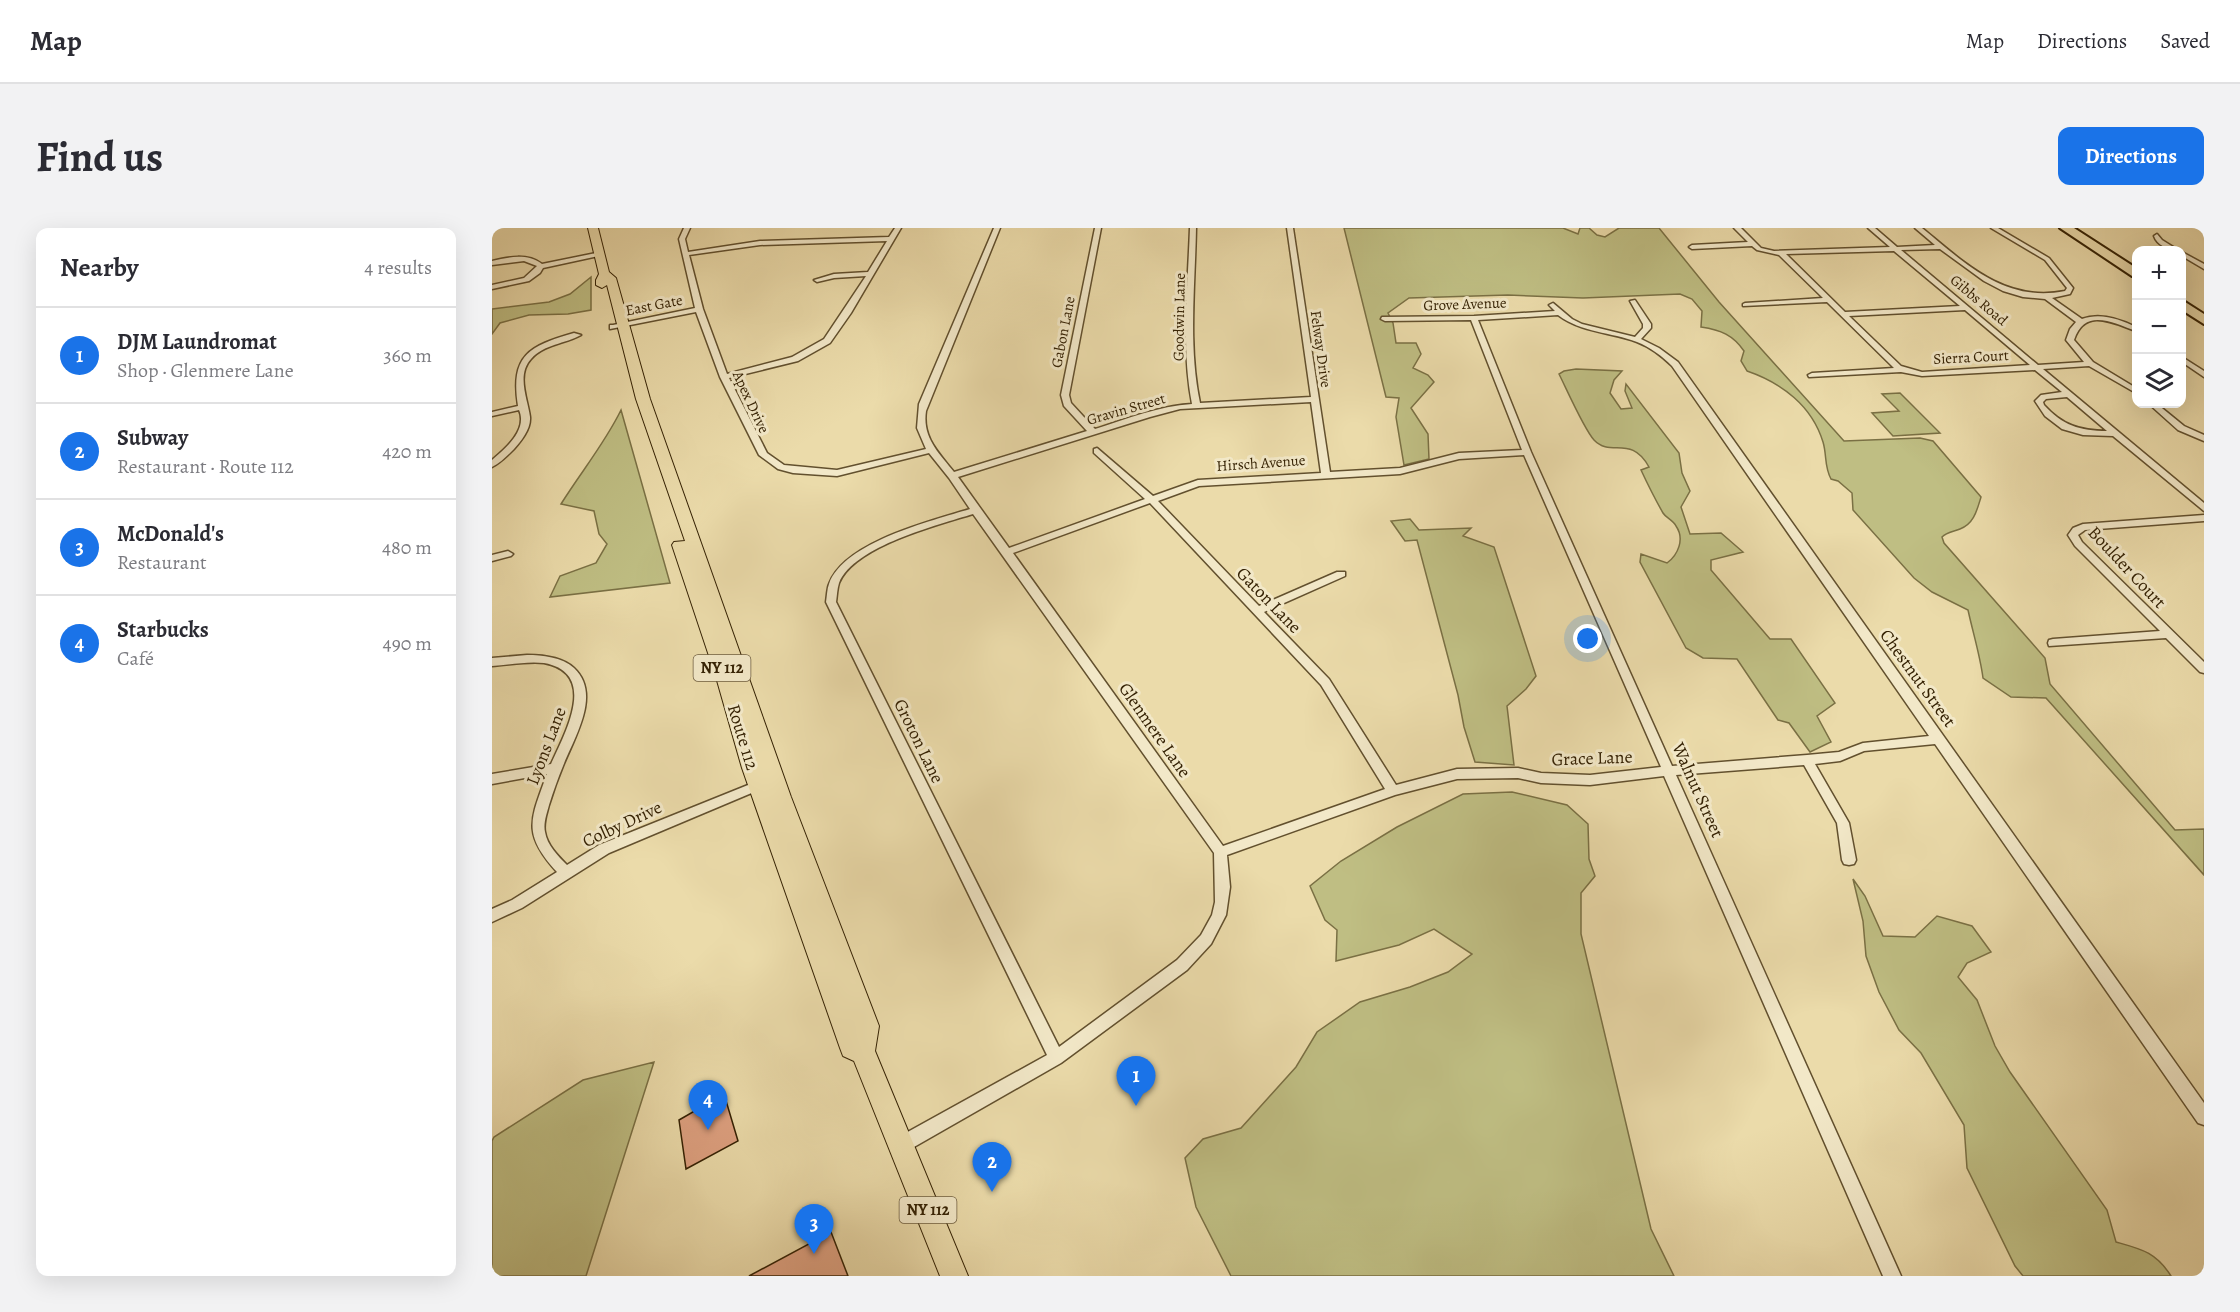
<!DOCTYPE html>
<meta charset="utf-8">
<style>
:root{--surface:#fff;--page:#f2f2f3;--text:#2b2b33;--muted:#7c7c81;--line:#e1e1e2;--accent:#1a73e8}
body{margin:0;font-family:Alegreya,serif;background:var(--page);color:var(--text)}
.controls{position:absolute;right:18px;top:18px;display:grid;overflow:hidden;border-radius:12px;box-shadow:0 6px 24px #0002}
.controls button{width:54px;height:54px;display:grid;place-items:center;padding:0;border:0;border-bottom:2px solid var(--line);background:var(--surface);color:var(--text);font:30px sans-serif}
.you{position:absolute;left:1096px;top:411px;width:21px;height:21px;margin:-15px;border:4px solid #fff;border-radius:50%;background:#1a73e8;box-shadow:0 0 0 9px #1a73e833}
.badge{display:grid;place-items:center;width:39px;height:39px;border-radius:50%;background:var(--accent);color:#fff;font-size:20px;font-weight:700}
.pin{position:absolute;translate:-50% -50px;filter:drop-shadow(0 2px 3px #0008)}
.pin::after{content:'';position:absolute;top:32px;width:21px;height:18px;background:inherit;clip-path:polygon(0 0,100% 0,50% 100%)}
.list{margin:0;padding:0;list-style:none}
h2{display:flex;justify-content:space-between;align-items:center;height:78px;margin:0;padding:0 24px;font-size:26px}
h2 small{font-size:20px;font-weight:400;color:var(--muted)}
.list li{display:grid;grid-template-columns:39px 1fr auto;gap:18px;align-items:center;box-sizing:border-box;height:96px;padding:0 24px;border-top:2px solid var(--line)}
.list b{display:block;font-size:22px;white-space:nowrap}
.list p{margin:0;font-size:20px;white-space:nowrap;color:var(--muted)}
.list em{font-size:20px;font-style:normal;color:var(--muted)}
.icon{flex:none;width:33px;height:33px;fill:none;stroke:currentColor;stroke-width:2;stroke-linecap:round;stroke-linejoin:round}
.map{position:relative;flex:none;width:1712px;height:1048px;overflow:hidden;border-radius:12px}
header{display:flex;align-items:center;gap:36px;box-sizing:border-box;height:84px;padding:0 30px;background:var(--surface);border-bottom:2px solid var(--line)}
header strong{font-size:28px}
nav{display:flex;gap:33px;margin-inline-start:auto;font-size:21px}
.intro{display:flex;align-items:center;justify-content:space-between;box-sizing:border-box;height:144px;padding:0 36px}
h1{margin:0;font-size:42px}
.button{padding:15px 27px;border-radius:12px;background:var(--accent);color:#fff;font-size:21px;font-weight:700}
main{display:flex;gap:36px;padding:0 36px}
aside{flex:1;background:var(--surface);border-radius:12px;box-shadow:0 6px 24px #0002}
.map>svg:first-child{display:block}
.green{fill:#bfbe83;stroke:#7a7044;stroke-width:1.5}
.building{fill:#dea181;stroke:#352204;stroke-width:1.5}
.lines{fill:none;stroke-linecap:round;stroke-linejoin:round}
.street-casing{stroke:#62502e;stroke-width:3}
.primary-casing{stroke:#352204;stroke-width:2}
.highway-casing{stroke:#352204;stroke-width:4}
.street{fill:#f2e8c8;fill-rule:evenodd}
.primary{fill:#ebdbaa;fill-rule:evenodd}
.highway{fill:#ebdbaa;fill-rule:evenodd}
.labels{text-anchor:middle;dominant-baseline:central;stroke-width:6;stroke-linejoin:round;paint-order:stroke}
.far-street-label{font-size:15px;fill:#352204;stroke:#f2e8c8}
.shield{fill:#f2e8c8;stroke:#6e5d3f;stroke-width:1.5}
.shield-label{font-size:16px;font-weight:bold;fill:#352204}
.street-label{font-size:18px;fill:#352204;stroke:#f2e8c8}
</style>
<header>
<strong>Map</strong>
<nav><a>Map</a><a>Directions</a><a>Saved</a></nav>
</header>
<div class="intro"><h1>Find us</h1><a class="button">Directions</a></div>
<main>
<aside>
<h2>Nearby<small>4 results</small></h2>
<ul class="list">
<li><span class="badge">1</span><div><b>DJM Laundromat</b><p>Shop · Glenmere Lane</p></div><em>360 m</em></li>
<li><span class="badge">2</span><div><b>Subway</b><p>Restaurant · Route 112</p></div><em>420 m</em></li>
<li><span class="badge">3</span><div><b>McDonald's</b><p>Restaurant</p></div><em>480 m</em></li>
<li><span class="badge">4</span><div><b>Starbucks</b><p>Café</p></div><em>490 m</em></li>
</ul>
</aside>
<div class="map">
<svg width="1712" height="1048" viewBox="0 0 1712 1048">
<rect width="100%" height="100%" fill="#ebdbaa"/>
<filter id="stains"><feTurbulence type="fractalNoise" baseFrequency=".00333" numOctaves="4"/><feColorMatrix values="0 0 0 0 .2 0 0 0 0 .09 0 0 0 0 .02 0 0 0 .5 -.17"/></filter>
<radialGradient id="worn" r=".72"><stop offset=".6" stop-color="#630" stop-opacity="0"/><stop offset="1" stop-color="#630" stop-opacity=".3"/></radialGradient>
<path class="green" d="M852 0H1071L1086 6 1088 0H1097L1105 7 1113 9 1127 0H1167L1227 74 1352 213 1428 210 1441 213 1489 269C1485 282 1482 296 1468 301 1461 304 1455 304 1450 309L1452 315 1553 430 1558 456 1683 602 1712 601V647L1554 470 1519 469 1491 450C1488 427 1481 405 1476 382L1440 364 1422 350 1361 282 1360 265 1346 253 1339 251C1332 238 1335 227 1331 214 1320 178 1290 155 1255 143L1249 133 1252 123C1241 107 1229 102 1209 99L1210 83 1200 71 1188 66 1091 70 1016 67 917 70 896 85 901 95 904 115H924L929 126 921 140 936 147 942 154 919 180 936 206 937 231 912 237 904 189 907 170 894 169Z
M99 49V82L76 86 37 87 8 95 0 106V81L57 74 78 66Z
M1084 141 1130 143 1122 152 1118 165 1129 181 1140 180 1133 163 1134 156 1187 225 1190 245 1198 263 1189 279 1198 306 1229 305 1251 324 1219 332V342L1278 411H1299L1343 475 1325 488 1339 514 1318 524 1297 495 1286 492 1245 431 1211 430 1194 420 1148 334 1149 326 1175 335C1186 327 1193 311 1184 298 1181 292 1174 290 1171 285 1163 271 1156 257 1149 242L1157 239C1139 206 1119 230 1102 212 1092 201 1075 162 1067 146L1072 143Z
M1408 165 1448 205 1401 208 1380 185 1407 183 1390 166Z
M129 182 178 355 58 369 68 348 104 335 115 316 107 306 102 283 69 276C89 244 113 215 129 182Z
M918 291 927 302 979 300 971 308 1002 319 1044 448 1034 461 1015 478 1022 537 983 534 972 499 966 467 925 312 913 313 899 293Z
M1020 564 1075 577 1096 596 1097 631 1103 648 1089 665V706L1159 1001 1182 1048H739L704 979 693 930 711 911 749 900 804 839 825 804 868 774 918 759 956 744 980 726 942 701 907 717 844 733 845 702 833 692 818 658 849 633 905 599 971 566Z
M1361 651 1373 668 1391 708 1423 709 1445 688 1480 698 1499 724 1475 735 1466 749 1485 772 1503 818 1518 844 1615 982 1624 1014C1649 1021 1664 1024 1679 1048H1531L1523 1038 1475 940 1472 897 1429 825 1407 802 1387 764 1374 728 1371 693Z
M162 834 94 1048H0V913L2 909 91 852Z"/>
<path class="building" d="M232 866 246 913 194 941 187 892Z
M339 1004 356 1048H257Z"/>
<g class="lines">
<defs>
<path id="street" d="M192 0H198L193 11 196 24 268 13 397 9 403 0H409L359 85 338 115 306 133 237 150 275 225 292 237 345 242 434 221 425 200 427 176 502 0H508L434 183C430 210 447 225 462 244L595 203 572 178 569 167 603 0H609L577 167 579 175 603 201C634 191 667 178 700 176 689 119 696 58 698 0H704C703 58 696 118 708 175L819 169 795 0H801L838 244 908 240 967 225 1030 222 979 92 893 93 889 91 890 89 982 88 1063 83 1057 77 1061 75 1080 91 1090 96 1143 109 1151 100V96L1138 73 1143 72 1159 96V100L1149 111 1167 120 1186 134 1712 875V897L1706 895 1443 516 1372 523 1348 533 1323 536 1357 595 1364 632 1362 636 1357 637 1352 636 1350 632 1345 595 1312 537 1184 547 1409 1048H1391L1172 548 1098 557 1049 555 1026 550 965 551 903 567 735 627 738 659 734 687 719 716 695 742 569 835 415 923 409 925 403 923 401 917 403 911 555 827 334 374C335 368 335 361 337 356 352 314 439 293 478 281L457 250 437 225 345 248 301 245 286 241 267 227 228 149 204 84 118 101V97H121L203 80 187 11ZM395 13 376 44 342 46 322 52 325 54 342 50 374 48 332 111 300 129 235 146 211 81 197 27 268 17ZM1066 87C1090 105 1119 104 1145 114 1158 119 1170 128 1180 138L1437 508 1371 515 1347 524 1315 527 1180 538 1039 224 986 92ZM819 174 829 245 706 252 661 268 605 220 602 221V225L653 271 517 320 466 249 658 189 688 181ZM1032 227 1169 539 1098 547 1049 545 1026 540 965 541 904 557 837 451 772 384 853 348V344H845L767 378 666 273 707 258 908 246 967 231ZM658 275 829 457 893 561 731 618 521 325ZM481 286 722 625 723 674 720 687 709 707 685 732 567 819 344 374C345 368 345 361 347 355 362 318 446 297 481 286Z
M1242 0H1249L1269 20 1282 23 1398 19 1376 0H1383L1405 19 1443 17 1423 0H1430C1474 36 1513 75 1573 63L1575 60 1553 32 1499 0H1506L1557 30 1581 60 1578 66 1560 70 1590 91C1608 84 1628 91 1644 99V103C1621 95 1593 79 1582 112L1601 134 1644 160V165L1597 138 1551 141 1712 275V283L1621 208 1591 207 1570 201 1553 188 1543 173 1549 167 1570 164 1543 142 1430 148 1409 144 1317 149 1316 147 1320 145 1402 140 1335 74 1251 78V76L1253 75 1331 70 1287 27 1265 22 1260 18 1200 21 1197 19 1200 17 1256 14ZM1448 21 1492 53 1511 63 1531 69 1553 71 1584 94 1578 101 1574 112 1592 134 1546 137 1409 22ZM1402 23 1468 78 1353 84 1294 26ZM1473 82 1538 137 1430 144 1409 138 1357 88ZM1575 169 1615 203C1588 203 1570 197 1552 177L1551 174 1554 171Z
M1665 6 1670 12 1686 22C1676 22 1665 17 1662 8Z
M109 24 111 25V27L51 40 48 45 37 53 0 61V57L32 50 45 38 32 33 0 37V33C17 29 35 25 50 36Z
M1690 24 1712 36V41L1690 28Z
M82 105 89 107C73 116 52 116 39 131 24 147 36 172 38 189 39 201 29 213 22 221 15 228 8 235 0 239V232C13 221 36 202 27 182L0 188V184L26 178C18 127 37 118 82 105Z
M1690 129 1712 143V149L1690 134Z
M1657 176H1665L1692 198 1712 207V213L1686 202Z
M1712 287V293L1593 302 1586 307 1590 314 1712 434V445L1708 444 1674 410 1557 418 1556 415 1557 412 1561 411 1668 403 1583 318 1576 307 1581 300 1591 296Z
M16 323 21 326 19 328 0 333V327Z
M35 427C50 427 70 429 82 440 110 466 82 510 71 538 66 550 61 564 57 577 55 585 51 595 53 604 55 617 66 628 75 637L107 617 266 553H274L276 556 274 559 117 625 30 680 0 694V681L20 672 65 644C29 605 39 591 55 546L0 556V546L59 536C73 505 107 445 52 435 35 433 17 437 0 438V430Z"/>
<path id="primary" d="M96 0H106L117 44 124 50 158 171 299 569 387 798 383 823 476 1048H448L362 833 351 828 348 820 250 540 224 449 180 317 182 314 193 313 144 171 115 57 110 60 104 57V52L107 46Z"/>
<path id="highway" d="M1568 0H1582L1644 40V49L1640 48Z
M1690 72 1712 86V96L1690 82Z"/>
</defs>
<use href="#street" class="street-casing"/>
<use href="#primary" class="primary-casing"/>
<use href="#highway" class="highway-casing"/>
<use href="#street" class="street"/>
<use href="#primary" class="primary"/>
<use href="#highway" class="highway"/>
</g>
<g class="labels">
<g class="far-street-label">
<text transform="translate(1487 72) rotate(40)">Gibbs Road</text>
<text transform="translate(973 76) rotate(-2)">Grove Avenue</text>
<text transform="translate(162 77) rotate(-11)">East Gate</text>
<text transform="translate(687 89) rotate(-89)">Goodwin Lane</text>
<text transform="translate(571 104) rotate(-79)">Gabon Lane</text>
<text transform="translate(829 121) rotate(82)">Felway Drive</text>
<text transform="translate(1479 129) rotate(-3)">Sierra Court</text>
<text transform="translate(259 174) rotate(65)">Apex Drive</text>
<text transform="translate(634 181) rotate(-16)">Gravin Street</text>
<text transform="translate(769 235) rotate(-4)">Hirsch Avenue</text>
</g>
<g class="shield">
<rect x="201.5" y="427" width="57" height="26" rx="4.5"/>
<rect x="407.5" y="969" width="57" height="26" rx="4.5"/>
</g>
<g class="shield-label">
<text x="230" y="440">NY 112</text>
<text x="436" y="982">NY 112</text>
</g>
<g class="street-label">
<text transform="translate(1635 339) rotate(47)">Boulder Court</text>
<text transform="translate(777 372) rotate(46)">Gaton Lane</text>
<text transform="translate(1426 450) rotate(54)">Chestnut Street</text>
<text transform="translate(663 502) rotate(55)">Glenmere Lane</text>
<text transform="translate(251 509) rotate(73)">Route 112</text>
<text transform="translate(427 513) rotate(64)">Groton Lane</text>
<text transform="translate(54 518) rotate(-69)">Lyons Lane</text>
<text transform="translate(1100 530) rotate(-2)">Grace Lane</text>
<text transform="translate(1206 562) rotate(66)">Walnut Street</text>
<text transform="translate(130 596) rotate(-25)">Colby Drive</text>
</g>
</g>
<rect width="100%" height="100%" filter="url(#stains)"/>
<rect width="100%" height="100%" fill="url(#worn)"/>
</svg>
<div class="controls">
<button>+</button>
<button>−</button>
<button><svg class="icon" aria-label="layers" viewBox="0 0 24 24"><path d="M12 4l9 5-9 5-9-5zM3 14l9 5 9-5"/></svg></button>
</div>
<div class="you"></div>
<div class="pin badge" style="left:644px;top:878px">1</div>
<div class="pin badge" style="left:500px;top:964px">2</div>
<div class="pin badge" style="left:322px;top:1026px">3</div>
<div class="pin badge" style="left:216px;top:902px">4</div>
</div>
</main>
